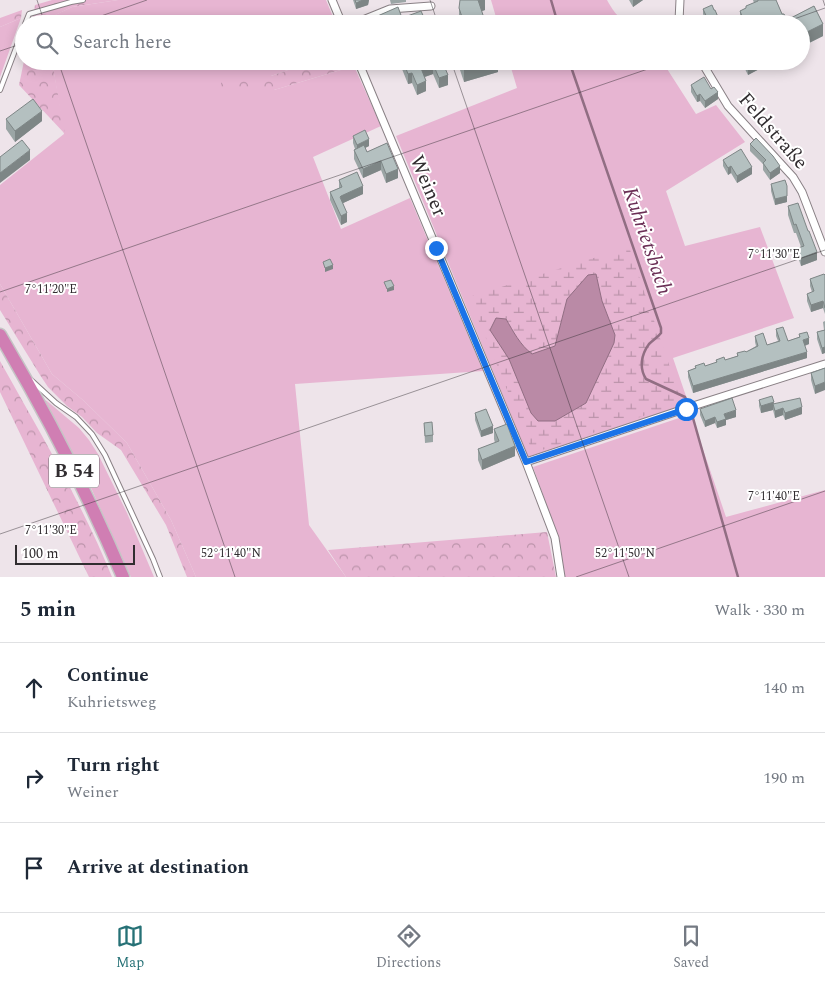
<!DOCTYPE html>
<meta charset="utf-8">
<style>
:root{--surface:#fff;--page:#f2f2f3;--text:#1f2937;--muted:#747a83;--line:#e0e1e3;--accent:#267176}
body{margin:0;font-family:Spectral,serif;background:var(--page);color:var(--text)}
.scale{position:absolute;left:15px;bottom:12px;width:120px;box-sizing:border-box;padding-left:5px;border:2px solid #312d30;border-top:0;font-size:14px;line-height:18px;white-space:nowrap;color:#312d30;-webkit-text-stroke:4px #fff;paint-order:stroke}
.stop{position:absolute;width:15px;height:15px;margin:-11px;border:4px solid #1a73e8;border-radius:50%;background:#fff}
.stop.end{background:#1a73e8;border-color:#fff;box-shadow:0 1px 5px #0008}
.list{margin:0;padding:0;list-style:none}
h2{display:flex;justify-content:space-between;align-items:center;height:65px;margin:0;padding:0 20px;font-size:21px}
h2 small{font-size:16px;font-weight:400;color:var(--muted)}
.list li{display:grid;grid-template-columns:32px 1fr auto;gap:15px;align-items:center;box-sizing:border-box;height:90px;padding:0 20px;border-top:1px solid var(--line)}
.list b{display:block;font-size:19px;white-space:nowrap}
.list p{margin:0;font-size:16px;white-space:nowrap;color:var(--muted)}
.list em{font-size:16px;font-style:normal;color:var(--muted)}
.icon{flex:none;width:28px;height:28px;fill:none;stroke:currentColor;stroke-width:2;stroke-linecap:round;stroke-linejoin:round}
.map{position:relative;flex:none;width:825px;height:577px;overflow:hidden}
.search{position:absolute;background:var(--surface);box-shadow:0 2px 12px #0003;left:15px;right:15px;top:15px;height:55px;display:flex;align-items:center;gap:12px;box-sizing:border-box;padding:0 18px;border-radius:28px;color:var(--muted);font-size:19px}
.sheet{height:335px;background:var(--surface)}
nav{display:flex;justify-content:space-around;align-items:center;box-sizing:border-box;height:70px;border-top:1px solid var(--line);background:var(--surface);font-size:14px;color:var(--muted)}
nav a{display:grid;justify-items:center;gap:2px}
nav .on{color:var(--accent)}
.map>svg:first-child{display:block}
.green{fill:#e7b5d2}
.forest{fill:url(#forest-crowns)}
.wetland{fill:url(#wetland-marsh);fill-rule:evenodd}
.water{fill:#ba8aa6;stroke:#916e83}
.lines{fill:none;stroke-linecap:round;stroke-linejoin:round}
.stream{stroke:#916e83;stroke-width:2.5}
.service-casing{stroke:#898085;stroke-width:6}
.minor-casing{stroke:#898085;stroke-width:9}
.trunk-casing{stroke:#c5c4c5;stroke-width:15}
.service{stroke:#fff;stroke-width:4}
.minor{stroke:#fff;stroke-width:7}
.trunk{stroke:#d07eb3;stroke-width:12}
.wall{fill:#9ba5a5}
.shaded-wall{fill:#7e8686}
.building{fill:#b4c0c0;stroke:#7e8686}
.route{stroke:#1a73e8;stroke-width:6}
.ticks{fill:none;stroke:#312d30;stroke-width:1;stroke-opacity:0.45}
.labels{text-anchor:middle;dominant-baseline:central;stroke-width:4;stroke-linejoin:round;paint-order:stroke}
.shield{fill:#fff;stroke:#6f6c6e;stroke-width:1}
.shield-label{font-size:19px;font-weight:bold;fill:#312d30}
.street-label{font-size:20px;fill:#312d30;stroke:#fff}
.water-label{font-size:21px;font-style:italic;fill:#6a2e55;stroke:#fff}
.ticks-label{font-size:12px;text-anchor:middle;fill:#312d30;stroke:#fff;stroke-width:4;stroke-linejoin:round;paint-order:stroke}
</style>
<div class="map">
<svg width="825" height="577" viewBox="0 0 825 577">
<defs>
<pattern id="forest-crowns" width="20" height="18" patternUnits="userSpaceOnUse" patternTransform="scale(1.25)"><rect width="20" height="18" fill="#e7b5d2"/><path d="M2 6a3 3 0 1 1 6 0M12 15a3 3 0 1 1 6 0" fill="none" stroke="#bc94ab"/></pattern>
<pattern id="wetland-marsh" width="20" height="14" patternUnits="userSpaceOnUse" patternTransform="scale(1.25)"><rect width="20" height="14" fill="#e7b5d2"/><path d="M1 5h8M5 5V1M11 12h8M15 12V8" fill="none" stroke="#bc94ab"/></pattern>
</defs>
<rect width="100%" height="100%" fill="#eee4ea"/>
<path class="green" d="M118 0H326L336 24H45L44 20 72 7Z
M491 0H607C617 18 622 22 643 24H498Z
M21 18 0 77V27Z
M52 61H313L271 76H222L221 90H274L354 66 381 126 313 157 341 229 410 198 483 371 295 384 309 525 346 577H196L171 520 127 443 84 401 52 374 0 284V185L64 134Z
M509 61H662L696 114 716 105 745 142 666 191 685 246 760 227 794 318 673 358 689 405 529 459 396 136 517 88Z
M45 400 47 401 79 428 89 440 98 454 127 513 154 577H131L92 490Z
M691 414 726 517 825 490V577H565L558 537 533 467Z"/>
<path class="forest" d="M52 0H118L72 7 45 20V24H32L35 5Z
M22 10 21 18 0 27V18Z
M24 61H52L65 134 19 85Z
M313 61H352L354 66 274 90H221V76H271Z
M0 284 52 374 84 401 127 443 171 520 196 577H187L166 525 121 450 97 433 82 417 67 406 48 387 40 375 0 310Z
M0 361C39 431 82 503 112 577H89L0 392Z
M547 532 556 577H346L328 550Z"/>
<path class="wetland" d="M629 247 682 403 533 453 469 297ZM596 275 602 301 615 335 614 343 531 413 509 359 490 331 506 319C513 332 521 345 532 354L556 345 567 299Z"/>
<path class="water" d="M596 274 602 301 615 335 614 343 586 403 555 421H538L531 413 509 359 490 330 496 318 506 319C513 331 520 345 532 354L555 346 567 299 588 275Z"/>
<g class="lines">
<path class="stream" d="M551 0 558 24
M569 61 661 328V333C658 337 653 340 649 344 641 355 639 368 646 379L685 397 688 403
M691 411 738 577"/>
<defs>
<path id="service" d="M25 24 29 14 71 2 83 0
M0 90 24 27
M31 380 56 403 76 417 92 434 105 455 153 559 160 577"/>
<path id="minor" d="M332 0 342 24
M680 0 679 21 680 24
M353 24 390 9 431 6
M358 61 526 462 555 538 561 577
M701 61 728 106 793 177 802 192 825 252
M526 462 693 406 825 364"/>
<path id="trunk" d="M0 335C46 413 88 494 123 577"/>
</defs>
<use href="#service" class="service-casing"/>
<use href="#minor" class="minor-casing"/>
<use href="#trunk" class="trunk-casing"/>
<use href="#service" class="service"/>
<use href="#minor" class="minor"/>
<use href="#trunk" class="trunk"/>
</g>
<path class="wall" d="M353 0H369L368 5 356 9Z
M390 0H406V2L391 4Z
M485 0V10L459 21V8Z
M629 0H643L633 7Z
M753 0H776L782 14H784L787 20 814 6 823 24V36L801 47V24H740V11L746 8V6L754 3Z
M703 9 714 10 721 24H707L703 14Z
M402 61H442L448 85 439 88 433 74 425 77 426 91 417 95 412 83 408 84 402 69Z
M457 61H498V72L464 82Z
M741 61H774L748 75Z
M691 85 711 89 718 99 705 108 700 101 697 102 691 92Z
M6 119 42 121 15 142 6 129Z
M353 136 369 146 365 148 367 152 387 143 398 178 386 183 381 170 363 178 354 159V150L355 149 353 143Z
M750 144 780 173 770 180 763 170V164L750 151Z
M723 160 752 174 737 183 731 173 728 175 723 166Z
M339 180 363 194 343 203 347 222 341 225 330 200V192L339 188Z
M771 184 787 202 775 205 771 191Z
M788 206 817 260 801 266 798 257V248L801 247 796 233H794L788 215Z
M825 275V314L823 308 811 312 807 301V294L812 292 810 286V279Z
M825 321V353L822 354 817 339V332L824 330 823 322Z
M776 329 788 341 799 337V334L809 344 805 346 807 358 693 393 688 377V371L695 368V366H705L716 363V360H725L737 356V353L746 352 756 346 755 342V336L767 345 778 341 776 336Z
M825 368 815 394 811 380V373Z
M759 400 774 404 802 414 785 420 783 415 775 418 773 410 761 413 759 406Z
M700 409 736 417 726 420V425L717 428 715 423 705 427 700 415Z
M475 413 493 433 481 437 475 420Z
M424 423 433 435V442L425 443Z
M494 429 515 456 482 470 478 460V449L495 443 494 439Z"/>
<path class="shaded-wall" d="M363 0H369L368 5 356 9V3Z
M478 0H485V10L478 12Z
M633 0H643L633 7Z
M823 24V36L801 47V35Z
M487 61H498V72L464 82V69Z
M751 61H774L748 75V63Z
M433 64V74L421 78V68Z
M412 73V83L408 84V74Z
M448 75V85L439 88V78Z
M426 81V91L417 95V85Z
M718 92V99L705 108V101Z
M700 94V101L697 102V96Z
M42 111V121L15 142V131Z
M369 139V146L357 152V145Z
M30 150V160L0 183V173Z
M381 161V170L363 178V169Z
M731 166V173L728 175V168Z
M780 166V173L770 180V173Z
M752 167V174L737 183V176Z
M398 169V178L386 183V174Z
M363 186V194L341 204V196Z
M787 196V202L775 205V199Z
M347 213V222L341 225V216Z
M817 252V260L801 266V258Z
M333 265V269L325 272V268Z
M394 286V290L387 292V289Z
M823 301V308L811 312V305Z
M809 338V344L803 346V340Z
M825 347V353L822 354V348Z
M807 352V358L693 393V386Z
M825 382V390L815 394V386Z
M774 402 773 410 761 413V406Z
M802 407V414L785 420V413Z
M783 408V415L775 418V411Z
M736 410V417L726 420V425L717 428V422L724 414Z
M715 417V423L705 427V421Z
M493 426V433L481 437V431Z
M515 446V456L482 470V460Z"/>
<path class="building" d="M355 0H363L356 3Z
M460 0H478L486 24H451L463 20 459 8Z
M758 0H776L782 14H784L787 20 814 6 823 24 801 35V24H745L740 11 746 8V6L758 1Z
M712 5 714 10H715L721 24H710L703 9Z
M398 7 402 18 421 11 427 24H376L373 18Z
M675 16 679 24H655L654 22 666 17 667 20Z
M403 61H442L448 75 439 78 433 64 421 68 426 81 417 85 412 73 408 74Z
M462 61H487L464 69Z
M704 77 711 89 714 87 718 92 705 101 700 94 697 96 691 85Z
M33 99 42 111 15 131 6 119Z
M365 130 369 139 357 145 353 136Z
M756 138 773 156 780 166 770 173 763 163 766 160 750 144Z
M22 140 30 150 0 173V157Z
M387 143 398 169 386 174 381 161 363 169 354 150 364 145 367 152Z
M741 149 752 167 737 176 731 166 728 168 723 160Z
M357 172 363 186 341 196 340 197 347 213 341 216 330 192 342 187 339 180Z
M785 180 787 186V196L775 199 771 184Z
M798 203 808 231H809L817 252 801 258 798 248 804 246 796 224 794 225 788 206Z
M330 259 333 265 325 268 323 262Z
M824 274 825 275V308L823 301 811 305 807 294 814 291 810 279Z
M391 280 394 286 387 289 384 282Z
M783 327 788 341 800 337 799 334 807 332 809 338 803 340 807 352 693 386 688 371 696 368 695 366 704 363 705 366 717 362 716 360 724 357 725 360 738 356 737 353 745 351 746 352 758 346 755 336 763 333 767 345 780 341 776 329Z
M825 330V347L822 348 817 332Z
M825 368V382L815 386 811 373Z
M772 396 774 402 761 406 759 400Z
M732 398 736 410 724 414 726 419 717 422 715 417 705 421 700 409Z
M800 398 802 407 785 413 783 408 775 411 773 404Z
M486 409 493 426 481 431 475 413Z
M432 422 433 435 425 436 424 423Z
M507 424 515 446 482 460 478 449 499 441 494 429Z"/>
<g class="lines">
<path class="route" d="M436 248 526 462 686 409"/>
</g>
<path class="ticks" d="M37 0 45 24M430 0 438 24M823 0 825 6M78 24 147 0M780 24 825 8M0 51 24 43M58 61 235 577M451 61 629 577M0 292 671 61M0 534 825 250M576 577 825 491"/>
<g class="labels">
<rect class="shield" x="49" y="454.5" width="50" height="33" rx="4"/>
<g class="shield-label">
<text x="74" y="471">B 54</text>
</g>
<g class="street-label">
<text transform="translate(773 131) rotate(49)">Feldstraße</text>
<text transform="translate(428 186) rotate(67)">Weiner</text>
</g>
<g class="water-label">
<text transform="translate(647 241) rotate(71)">Kuhrietsbach</text>
</g>
</g>
<g class="ticks-label">
<text x="774" y="258">7°11'30"E</text>
<text x="51" y="293">7°11'20"E</text>
<text x="774" y="500">7°11'40"E</text>
<text x="51" y="534">7°11'30"E</text>
<text x="231" y="557">52°11'40"N</text>
<text x="625" y="557">52°11'50"N</text>
</g>
</svg>
<div class="scale">100 m</div>
<div class="stop" style="left:686px;top:409px"></div>
<div class="stop end" style="left:436px;top:248px"></div>
<div class="search"><svg class="icon" aria-label="search" viewBox="0 0 24 24"><circle cx="10" cy="10" r="6"/><path d="M15 15l6 6"/></svg>Search here</div>
</div>
<section class="sheet">
<h2>5 min<small>Walk · 330 m</small></h2>
<ul class="list">
<li><svg class="icon" aria-label="ahead" viewBox="0 0 24 24"><path d="M12 20V5M6 11l6-6 6 6"/></svg><div><b>Continue</b><p>Kuhrietsweg</p></div><em>140 m</em></li>
<li><svg class="icon" aria-label="right" viewBox="0 0 24 24"><path d="M7 20v-9h11M14 6l5 5-5 5"/></svg><div><b>Turn right</b><p>Weiner</p></div><em>190 m</em></li>
<li><svg class="icon" aria-label="arrive" viewBox="0 0 24 24"><path d="M6 21V4h12l-3 4 3 4H6"/></svg><div><b>Arrive at destination</b></div></li>
</ul>
</section>
<nav>
<a class="on"><svg class="icon" aria-label="map" viewBox="0 0 24 24"><path d="M3 6l6-2 6 2 6-2v14l-6 2-6-2-6 2zM9 4v14M15 6v14"/></svg>Map</a>
<a><svg class="icon" aria-label="directions" viewBox="0 0 24 24"><path d="M12 3l9 9-9 9-9-9zM9 14v-3h6M13 9l2 2-2 2"/></svg>Directions</a>
<a><svg class="icon" aria-label="saved" viewBox="0 0 24 24"><path d="M7 4h10v16l-5-4-5 4z"/></svg>Saved</a>
</nav>
